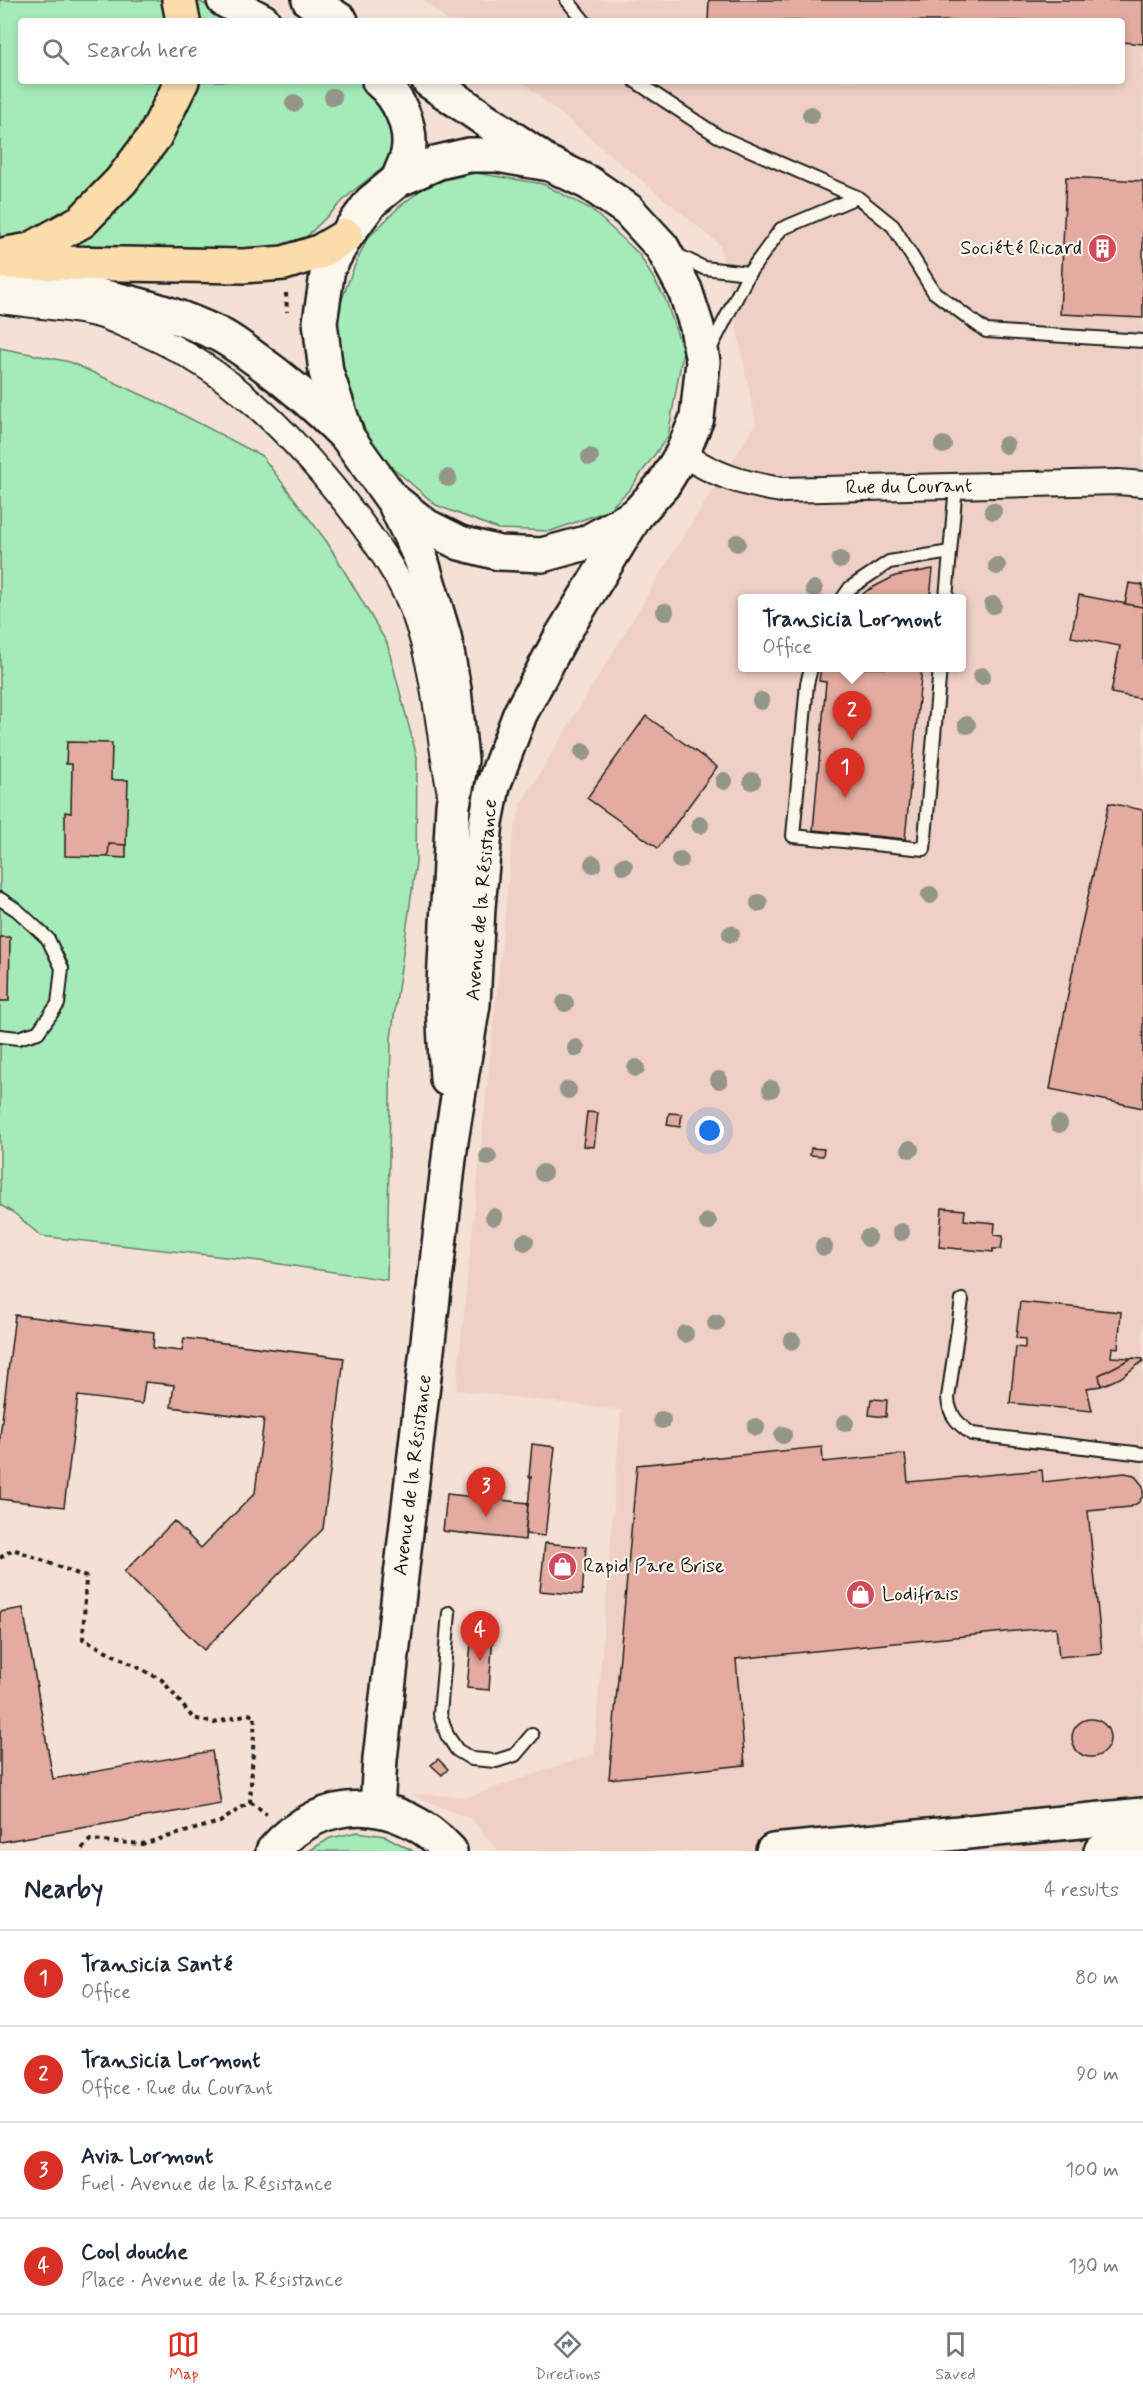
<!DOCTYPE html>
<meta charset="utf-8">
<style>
:root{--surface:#fff;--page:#f2f2f3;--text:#1f2937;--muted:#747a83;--line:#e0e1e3;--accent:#d93025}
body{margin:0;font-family:Mynerve,sans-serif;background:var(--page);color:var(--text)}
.you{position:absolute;left:710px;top:1131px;width:21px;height:21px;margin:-15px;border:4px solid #fff;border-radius:50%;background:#1a73e8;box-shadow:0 0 0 9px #1a73e833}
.badge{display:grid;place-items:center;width:39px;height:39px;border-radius:50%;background:var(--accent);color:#fff;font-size:20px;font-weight:700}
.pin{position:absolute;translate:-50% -50px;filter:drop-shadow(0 2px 3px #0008)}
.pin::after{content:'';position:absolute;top:32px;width:21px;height:18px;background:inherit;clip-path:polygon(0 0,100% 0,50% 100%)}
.popup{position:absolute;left:738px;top:594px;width:228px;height:78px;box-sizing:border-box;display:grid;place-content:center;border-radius:6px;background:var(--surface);filter:drop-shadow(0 2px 4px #0005);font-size:20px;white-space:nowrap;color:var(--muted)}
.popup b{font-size:22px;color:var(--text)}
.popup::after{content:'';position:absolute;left:50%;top:100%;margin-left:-12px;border:12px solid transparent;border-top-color:var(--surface)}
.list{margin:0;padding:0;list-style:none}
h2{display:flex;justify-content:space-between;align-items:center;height:78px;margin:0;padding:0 24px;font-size:26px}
h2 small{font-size:20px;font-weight:400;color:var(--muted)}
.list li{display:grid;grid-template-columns:39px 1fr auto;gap:18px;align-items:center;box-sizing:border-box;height:96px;padding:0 24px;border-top:2px solid var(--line)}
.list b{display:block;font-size:22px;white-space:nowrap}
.list p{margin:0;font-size:20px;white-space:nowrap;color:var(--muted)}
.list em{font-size:20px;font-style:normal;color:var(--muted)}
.icon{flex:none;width:33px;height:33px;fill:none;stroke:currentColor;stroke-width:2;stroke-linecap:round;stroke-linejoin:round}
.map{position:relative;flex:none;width:1143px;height:1851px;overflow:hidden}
.search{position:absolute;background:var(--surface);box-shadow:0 3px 9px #0003;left:18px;right:18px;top:18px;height:66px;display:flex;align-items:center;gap:15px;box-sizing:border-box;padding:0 21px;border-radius:6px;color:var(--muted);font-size:22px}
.sheet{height:462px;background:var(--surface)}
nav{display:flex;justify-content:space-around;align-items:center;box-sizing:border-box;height:84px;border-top:2px solid var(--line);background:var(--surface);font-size:16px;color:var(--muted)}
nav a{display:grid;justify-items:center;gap:3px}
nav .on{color:var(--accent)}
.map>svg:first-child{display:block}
.built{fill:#efd0c5;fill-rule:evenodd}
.green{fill:#a5ebb8;stroke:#60846a;stroke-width:1.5}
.building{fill:#e4aba0;stroke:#1c1c1c;stroke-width:1.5}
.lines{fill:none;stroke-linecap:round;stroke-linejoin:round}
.service-casing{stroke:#1c1c1c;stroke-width:16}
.minor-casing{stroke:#1c1c1c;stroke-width:28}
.secondary-casing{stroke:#1c1c1c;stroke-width:38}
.motorway-casing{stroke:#1c1c1c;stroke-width:38}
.path{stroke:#1c1c1c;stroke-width:4;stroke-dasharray:4.5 4.5;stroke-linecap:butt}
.service{stroke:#fbf7ec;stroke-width:12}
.minor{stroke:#fbf7ec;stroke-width:24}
.secondary{stroke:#fbf7ec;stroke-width:33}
.motorway{stroke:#fbddab;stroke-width:33}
.tree{fill:#949689}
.labels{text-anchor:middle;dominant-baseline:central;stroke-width:4.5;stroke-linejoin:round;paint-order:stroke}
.poi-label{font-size:20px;fill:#1c1c1c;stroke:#fbf7ec;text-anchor:start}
.street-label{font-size:20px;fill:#1c1c1c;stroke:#fbf7ec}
</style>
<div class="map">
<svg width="1143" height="1851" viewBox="0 0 1143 1851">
<rect width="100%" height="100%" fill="#f4e0d5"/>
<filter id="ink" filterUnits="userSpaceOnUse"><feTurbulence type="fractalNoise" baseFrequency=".0167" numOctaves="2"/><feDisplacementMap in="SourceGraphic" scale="12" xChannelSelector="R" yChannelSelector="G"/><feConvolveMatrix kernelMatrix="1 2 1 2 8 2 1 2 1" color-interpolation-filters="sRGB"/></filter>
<g filter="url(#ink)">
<path class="built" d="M423 0H1143V1851H499L471 1819 410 1794 468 1797 594 1754 621 1410 456 1390 512 843 521 804 684 535 756 424 720 245 521 81H1122V21H448ZM742 598H962V668H742Z"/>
<path class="green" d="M0 0H168L169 21H21V81H163L146 123 129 152 75 208 39 234 0 244Z
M191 0H197L234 21H191Z
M188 81H365L386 101 395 142 384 167 353 191 298 245 218 252 57 251Z
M476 173 543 184 591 209 639 254 665 298 683 351 668 436 630 489 607 511 551 531 498 529 436 505 378 455 352 406 340 361 337 313 352 272 367 239 399 207 430 183Z
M0 348 70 362 164 405 262 456 327 542 387 643 417 757 416 862 391 1038 387 1280 260 1261 41 1236 14 1213 0 1205Z
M358 1832 385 1836 413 1851H309L330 1838Z"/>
<path class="building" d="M709 0H1143V44L1122 42V21H708Z
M1066 177 1143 181V318L1060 314Z
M933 569 930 598H858L868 590 895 576Z
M1129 583 1143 585V607L1125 604Z
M1079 595 1143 607V699L1111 693 1120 646 1071 637Z
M821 668H922L905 839 813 830 826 682 819 681Z
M646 716 717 767 658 848 587 798Z
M67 742 112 743 111 780H128L126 845 109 844 108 857 65 856V812L71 813 72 764H66Z
M1109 803 1143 810V1108L1050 1089 1080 932Z
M109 844 126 845V858L108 857Z
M0 937H10L9 1001H0Z
M587 1112 598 1113 594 1147 583 1146Z
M669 1113 682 1114 680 1127 667 1125Z
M811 1148 824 1149 823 1156 810 1155Z
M942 1208 965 1210 964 1220 995 1223 994 1235 1003 1236 1001 1249H993V1252L939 1247Z
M1020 1302 1121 1312 1118 1348 1112 1347 1111 1357 1132 1358 1099 1375 1101 1386 1087 1388 1092 1411 1010 1403 1016 1347 1025 1348V1339L1016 1338Z
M15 1315 154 1332 153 1348 182 1351 184 1338 344 1358 323 1529 204 1650 124 1572 174 1521 201 1548 255 1493 264 1419 171 1407 174 1385 145 1382 142 1404 78 1396 64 1507 0 1499V1436Z
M1132 1358 1143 1359V1361L1120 1378 1101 1386 1099 1375Z
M871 1399 887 1400 886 1417 869 1415Z
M532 1444 555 1447 545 1536 525 1534 531 1477H529Z
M822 1447 823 1462 905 1454 908 1482 1042 1470 1043 1482 1125 1473 1134 1475 1143 1486V1496L1138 1503 1130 1507 1088 1511 1102 1653 1059 1657 1056 1627 736 1659 745 1765 609 1779 637 1465Z
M447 1494 528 1503 525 1540 443 1531Z
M545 1543 586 1547 582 1595 540 1591Z
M23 1608 53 1779 212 1751 221 1804 0 1842V1612Z
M472 1632 493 1634 489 1690 467 1688Z
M1072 1738a19 19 0 1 1 38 0a19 19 0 1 1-38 0Z
M438 1759 448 1769 442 1775 431 1765Z"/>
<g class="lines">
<defs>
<path id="service" d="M567 0 584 21
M635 81 718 136 857 197 893 226 934 292 986 331 1143 341
M673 253 704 268 749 273
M708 353 749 273 781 229 857 197
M843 598 850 588 889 562 950 552
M946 598 956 486
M811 668 807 684 793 836 924 849 940 668
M0 899 17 910 48 939 62 968 58 1004 38 1032 18 1038 0 1036
M962 1300 948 1398C949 1415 958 1424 972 1434L1143 1454
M449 1613 440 1714 447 1735 457 1750 472 1759 496 1761 515 1755 532 1735"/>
<path id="minor" d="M0 301C31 306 69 307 99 315 110 318 122 324 132 328 217 362 275 417 332 486 360 520 389 558 408 599 435 660 437 729 450 793
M682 454C718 476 740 483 781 490L1118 482 1143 484"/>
<path id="secondary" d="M224 0 263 21
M309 0 341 21
M379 81C398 96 413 127 408 153 406 162 401 171 398 180
M429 81 541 158
M469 155H497L550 164 589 183 628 210 662 247 685 290 697 327 703 362 697 418 682 454 663 485 636 515 586 543 542 555 499 553 460 543 426 526 392 499 348 438 326 372 320 322 328 268 346 236 371 202 398 180 439 162Z
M0 286C73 287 151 302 218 334 229 339 239 347 249 354 283 378 314 404 343 433
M396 506 421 559 444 636 454 689 461 760 453 805 443 1004 447 1079
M377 1809 380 1759 451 1141 473 1004 478 907 486 822 493 786 520 714 561 637 636 515
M273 1851C323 1792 399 1796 450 1851
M773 1851 1143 1815
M1101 1851 1143 1847"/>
<path id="motorway" d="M179 0 183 21
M7 254 30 250 82 221 121 181 155 136 182 81
M0 262 243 266 284 263 319 252 346 236"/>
</defs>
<use href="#service" class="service-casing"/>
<use href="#minor" class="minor-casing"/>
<use href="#secondary" class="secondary-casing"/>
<use href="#motorway" class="motorway-casing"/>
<path class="path" d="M286 293 287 312
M0 1558 13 1549 86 1577 83 1639 162 1680 193 1718 214 1723 248 1714 255 1716 250 1802 220 1822 142 1844 90 1840 80 1851
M250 1802 267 1814"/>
<use href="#service" class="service"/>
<use href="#minor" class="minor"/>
<use href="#secondary" class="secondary"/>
<use href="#motorway" class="motorway"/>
</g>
<g class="tree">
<circle cx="333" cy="97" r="9"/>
<circle cx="294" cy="103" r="9"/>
<circle cx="811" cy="115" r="9"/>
<circle cx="943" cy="445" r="9"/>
<circle cx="1006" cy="445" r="9"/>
<circle cx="590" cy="457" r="9"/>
<circle cx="448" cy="478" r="9"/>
<circle cx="993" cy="511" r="9"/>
<circle cx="737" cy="543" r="9"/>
<circle cx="840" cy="560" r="9"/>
<circle cx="997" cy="566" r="9"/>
<circle cx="814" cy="589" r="9"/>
<circle cx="993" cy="605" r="9"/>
<circle cx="665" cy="612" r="9"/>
<circle cx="982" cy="676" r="9"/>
<circle cx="761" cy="701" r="9"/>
<circle cx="967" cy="725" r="9"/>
<circle cx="583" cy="752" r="9"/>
<circle cx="724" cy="781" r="9"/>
<circle cx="752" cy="781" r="9"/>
<circle cx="700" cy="825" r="9"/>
<circle cx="680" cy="860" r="9"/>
<circle cx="593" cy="864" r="9"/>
<circle cx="624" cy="866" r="9"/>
<circle cx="930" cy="895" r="9"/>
<circle cx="759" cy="903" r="9"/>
<circle cx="731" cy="934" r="9"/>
<circle cx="565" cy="1003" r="9"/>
<circle cx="576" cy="1048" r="9"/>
<circle cx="636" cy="1068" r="9"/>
<circle cx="719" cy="1080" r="9"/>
<circle cx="771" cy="1089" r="9"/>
<circle cx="568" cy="1090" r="9"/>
<circle cx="1059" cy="1124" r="9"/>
<circle cx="910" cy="1149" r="9"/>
<circle cx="488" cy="1157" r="9"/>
<circle cx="543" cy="1173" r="9"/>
<circle cx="494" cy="1217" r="9"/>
<circle cx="708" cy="1222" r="9"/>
<circle cx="901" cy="1232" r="9"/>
<circle cx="868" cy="1238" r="9"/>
<circle cx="525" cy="1242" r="9"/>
<circle cx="824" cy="1247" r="9"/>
<circle cx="716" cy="1323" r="9"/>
<circle cx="685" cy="1334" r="9"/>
<circle cx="792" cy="1341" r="9"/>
<circle cx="662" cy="1420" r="9"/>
<circle cx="845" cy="1423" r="9"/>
<circle cx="756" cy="1427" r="9"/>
<circle cx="783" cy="1435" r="9"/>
</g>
</g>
<defs>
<symbol id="building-disc" viewBox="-11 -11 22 22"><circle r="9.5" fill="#d1495b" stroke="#fbf7ec"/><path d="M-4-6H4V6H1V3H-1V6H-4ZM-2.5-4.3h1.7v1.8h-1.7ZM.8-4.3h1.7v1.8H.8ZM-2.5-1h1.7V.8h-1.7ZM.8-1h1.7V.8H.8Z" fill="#fff"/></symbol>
<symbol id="shop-disc" viewBox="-11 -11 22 22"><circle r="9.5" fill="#d1495b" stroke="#fbf7ec"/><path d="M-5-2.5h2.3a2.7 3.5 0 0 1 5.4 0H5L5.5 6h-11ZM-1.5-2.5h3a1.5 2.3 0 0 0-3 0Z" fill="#fff"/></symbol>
</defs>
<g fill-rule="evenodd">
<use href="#building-disc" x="1086" y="232" width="33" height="33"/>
<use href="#shop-disc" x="546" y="1550" width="33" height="33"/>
<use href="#shop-disc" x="844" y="1578" width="33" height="33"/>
</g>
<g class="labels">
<g class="poi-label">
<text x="1082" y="248" text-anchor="end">Société Ricard</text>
<text x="583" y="1566">Rapid Pare Brise</text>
<text x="882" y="1594">Lodifrais</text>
</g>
<g class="street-label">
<text transform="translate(909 487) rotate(-1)">Rue du Courant</text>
<text transform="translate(482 900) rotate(-85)">Avenue de la Résistance</text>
<text transform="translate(413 1475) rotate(-83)">Avenue de la Résistance</text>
</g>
</g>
</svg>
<div class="you"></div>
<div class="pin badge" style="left:845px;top:798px">1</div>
<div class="pin badge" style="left:852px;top:741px">2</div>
<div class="popup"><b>Transicia Lormont</b>Office</div>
<div class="pin badge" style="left:486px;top:1517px">3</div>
<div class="pin badge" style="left:480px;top:1661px">4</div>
<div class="search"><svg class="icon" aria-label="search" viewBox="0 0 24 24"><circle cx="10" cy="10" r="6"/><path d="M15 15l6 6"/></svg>Search here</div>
</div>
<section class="sheet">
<h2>Nearby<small>4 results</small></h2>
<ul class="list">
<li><span class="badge">1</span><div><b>Transicia Santé</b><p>Office</p></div><em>80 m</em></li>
<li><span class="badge">2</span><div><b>Transicia Lormont</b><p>Office · Rue du Courant</p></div><em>90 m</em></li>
<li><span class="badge">3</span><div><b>Avia Lormont</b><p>Fuel · Avenue de la Résistance</p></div><em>100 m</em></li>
<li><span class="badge">4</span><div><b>Cool douche</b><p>Place · Avenue de la Résistance</p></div><em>130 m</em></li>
</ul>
</section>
<nav>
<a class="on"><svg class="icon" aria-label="map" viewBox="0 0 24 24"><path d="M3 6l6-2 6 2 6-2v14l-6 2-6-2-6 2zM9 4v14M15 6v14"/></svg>Map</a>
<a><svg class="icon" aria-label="directions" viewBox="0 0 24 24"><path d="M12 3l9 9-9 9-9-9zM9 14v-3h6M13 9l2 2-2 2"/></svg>Directions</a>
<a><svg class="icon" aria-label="saved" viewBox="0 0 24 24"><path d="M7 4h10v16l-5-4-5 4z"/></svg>Saved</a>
</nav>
